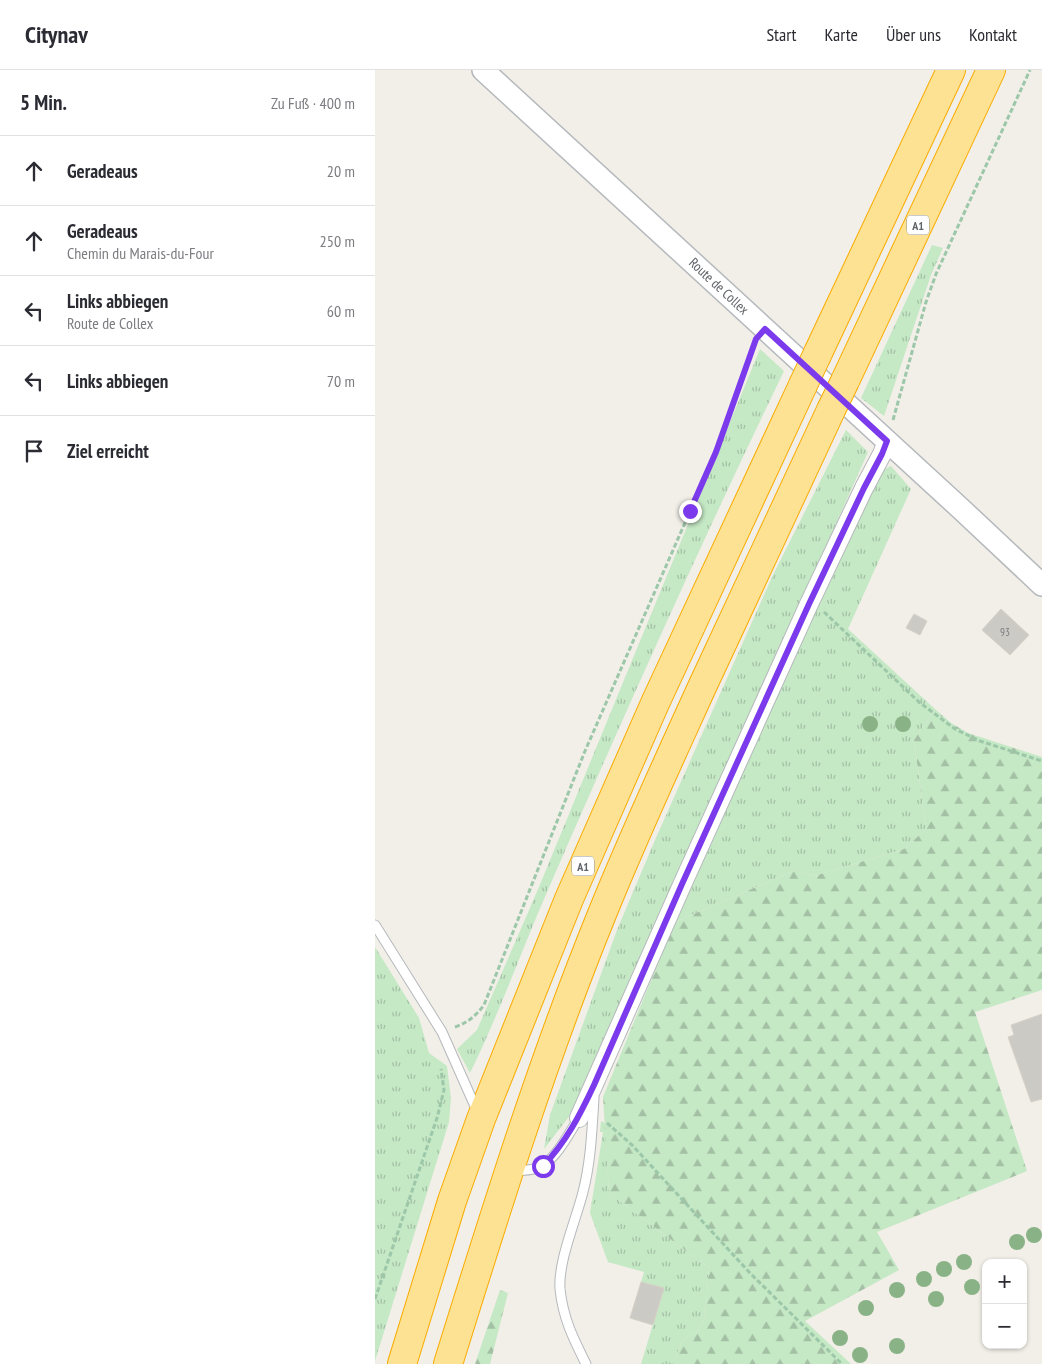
<!DOCTYPE html>
<html lang="de">
<meta charset="utf-8">
<style>
:root{--surface:#fff;--page:#f7f7f7;--text:#2b2b33;--muted:#7c7c81;--line:#e1e1e2}
body{margin:0;font-family:"PT Sans Narrow",sans-serif;background:var(--page);color:var(--text)}
.controls{position:absolute;right:15px;bottom:15px;display:grid;overflow:hidden;border-radius:10px;box-shadow:0 1px 4px #0004}
.controls button{width:45px;height:45px;display:grid;place-items:center;padding:0;border:0;border-bottom:1px solid var(--line);background:var(--surface);color:var(--text);font:25px sans-serif}
.stop{position:absolute;width:15px;height:15px;margin:-11px;border:4px solid #7c3aed;border-radius:50%;background:#fff}
.stop.end{background:#7c3aed;border-color:#fff;box-shadow:0 1px 5px #0008}
.list{margin:0;padding:0;list-style:none}
h2{display:flex;justify-content:space-between;align-items:center;height:65px;margin:0;padding:0 20px;font-size:21px}
h2 small{font-size:16px;font-weight:400;color:var(--muted)}
.list li{display:grid;grid-template-columns:32px 1fr auto;gap:15px;align-items:center;box-sizing:border-box;height:70px;padding:0 20px;border-top:1px solid var(--line)}
.list b{display:block;font-size:19px;white-space:nowrap}
.list p{margin:0;font-size:16px;white-space:nowrap;color:var(--muted)}
.list em{font-size:16px;font-style:normal;color:var(--muted)}
.icon{flex:none;width:28px;height:28px;fill:none;stroke:currentColor;stroke-width:2;stroke-linecap:round;stroke-linejoin:round}
.map{position:relative;flex:none;width:667px;height:1294px;overflow:hidden}
header{display:flex;align-items:center;gap:30px;box-sizing:border-box;height:70px;padding:0 25px;background:var(--surface);border-bottom:1px solid var(--line)}
header strong{font-size:24px}
nav{display:flex;gap:28px;margin-inline-start:auto;font-size:18px}
main{display:flex}
aside{flex:1;background:var(--surface)}
.map>svg:first-child{display:block}
.grass{fill:url(#grass-tufts)}
.forest{fill:url(#forest-firs)}
.building{fill:#cccac5;stroke:#d6d1c6}
.lines{fill:none;stroke-linecap:round;stroke-linejoin:round}
.service-casing{stroke:#b5b8bc;stroke-width:11}
.minor-casing{stroke:#b5b8bc;stroke-width:20}
.tertiary-casing{stroke:#b5b8bc;stroke-width:24}
.motorway-casing{stroke:#f9ab00;stroke-width:30}
.path{stroke:#9cc7a9;stroke-width:3;stroke-dasharray:5 2.5;stroke-linecap:butt}
.service{stroke:#fff;stroke-width:9}
.minor{stroke:#fff;stroke-width:18}
.tertiary{stroke:#fff;stroke-width:21}
.motorway{stroke:#fde293;stroke-width:28}
.motorway-bridge-casing{stroke:#f9ab00;stroke-width:30;stroke-linecap:butt}
.motorway-bridge{stroke:#fde293;stroke-width:28}
.tree{fill:#89b387}
.route{stroke:#7c3aed;stroke-width:6}
.labels{text-anchor:middle;dominant-baseline:central;stroke-width:4;stroke-linejoin:round;paint-order:stroke}
.number-label{font-size:11px;fill:#7a7d7f}
.shield{fill:#fff;stroke:#8f9295;stroke-width:1}
.shield-label{font-size:12px;font-weight:bold;fill:#5f6368}
.street-label{font-size:14px;fill:#5f6368;stroke:#fff}
</style>
<header>
<strong>Citynav</strong>
<nav><a>Start</a><a>Karte</a><a>Über uns</a><a>Kontakt</a></nav>
</header>
<main>
<aside>
<h2>5 Min.<small>Zu Fuß · 400 m</small></h2>
<ul class="list">
<li><svg class="icon" aria-label="ahead" viewBox="0 0 24 24"><path d="M12 20V5M6 11l6-6 6 6"/></svg><div><b>Geradeaus</b></div><em>20 m</em></li>
<li><svg class="icon" aria-label="ahead" viewBox="0 0 24 24"><path d="M12 20V5M6 11l6-6 6 6"/></svg><div><b>Geradeaus</b><p>Chemin du Marais-du-Four</p></div><em>250 m</em></li>
<li><svg class="icon" aria-label="left" viewBox="0 0 24 24"><path d="M17 20v-9H6M10 6l-5 5 5 5"/></svg><div><b>Links abbiegen</b><p>Route de Collex</p></div><em>60 m</em></li>
<li><svg class="icon" aria-label="left" viewBox="0 0 24 24"><path d="M17 20v-9H6M10 6l-5 5 5 5"/></svg><div><b>Links abbiegen</b></div><em>70 m</em></li>
<li><svg class="icon" aria-label="arrive" viewBox="0 0 24 24"><path d="M6 21V4h12l-3 4 3 4H6"/></svg><div><b>Ziel erreicht</b></div></li>
</ul>
</aside>
<div class="map">
<svg width="667" height="1294" viewBox="0 0 667 1294">
<defs>
<pattern id="grass-tufts" width="24" height="20" patternUnits="userSpaceOnUse" patternTransform="scale(1.25)"><rect width="24" height="20" fill="#c5e8c5"/><path d="M3 7l-1-3M5 7V3M7 7l1-3M15 17l-1-3M17 17v-4M19 17l1-3" fill="none" stroke="#a3c0a4"/></pattern>
<pattern id="forest-firs" width="22" height="20" patternUnits="userSpaceOnUse" patternTransform="scale(1.25)"><rect width="22" height="20" fill="#c5e8c5"/><path d="M5 1l3.5 6h-7zM16 11l3.5 6h-7z" fill="#a3c0a4"/></pattern>
</defs>
<rect width="100%" height="100%" fill="#f1efe8"/>
<path class="grass" d="M557 175 568 178 556 205 509 346 486 328Z
M385 279 409 301C326 473 248 647 172 822 146 882 124 944 95 1003L82 979 102 960 164 817Z
M471 360 493 382 305 804 196 1044 169 1079 175 1045 242 860 280 770 397 507Z
M516 396 536 419 473 559 560 639 539 670 551 759 529 779 439 806 421 800 300 852 498 413 510 399Z
M0 877 44 948 54 983 72 996 76 1028 74 1052 0 1291Z
M226 1051 230 1053 234 1123 334 1198 330 1248 321 1263 308 1270 297 1294H266L289 1218 266 1212 269 1202 233 1192 215 1143 228 1062H225Z"/>
<path class="forest" d="M560 639 576 653 593 663 667 687V920L600 942 652 1101 502 1162 524 1200 430 1251 476 1294H297L308 1270 321 1263 330 1248 334 1198 234 1123 228 1027 300 852 421 800 439 806 529 779 551 759 539 670Z
M125 1220 133 1223 115 1294H100Z"/>
<path class="building" d="M626 539 654 565 635 585 607 560Z
M539 544 552 551 545 565 531 558Z
M667 944V1029L656 1032 633 967 639 965 636 955Z
M266 1212 289 1218 278 1255 255 1248Z"/>
<g class="lines">
<defs>
<path id="service" d="M0 855 67 962 103 1043
M139 1101C148 1100 159 1101 167 1096 183 1086 194 1063 204 1048
M211 1294C198 1268 188 1248 185 1219 183 1191 201 1150 208 1122 216 1091 217 1059 219 1028"/>
<path id="minor" d="M204 1048 307 815 434 534 489 418 507 384 512 371"/>
<path id="tertiary" d="M108 0 585 438 667 515"/>
<path id="motorway" d="M442 285 576 0
M470 311 616 0
M27 1294 77 1131 106 1049 194 829 281 631 428 315
M73 1294C120 1143 167 991 227 844 258 767 293 692 327 617 370 525 413 432 456 340"/>
</defs>
<use href="#service" class="service-casing"/>
<use href="#minor" class="minor-casing"/>
<use href="#tertiary" class="tertiary-casing"/>
<use href="#motorway" class="motorway-casing"/>
<path class="path" d="M518 350 551 232 561 204 655 0
M449 542 544 632 580 659 605 671 667 691
M80 957C92 953 101 946 109 935L210 681 341 382 379 275
M232 1053 257 1075 375 1203 467 1294
M0 1229 62 1048 69 1020 66 999"/>
<use href="#service" class="service"/>
<use href="#minor" class="minor"/>
<use href="#tertiary" class="tertiary"/>
<use href="#motorway" class="motorway"/>
<defs>
<path id="motorway-bridge" d="M428 315 442 285
M456 340 470 311"/>
</defs>
<use href="#motorway-bridge" class="motorway-bridge-casing"/>
<use href="#motorway-bridge" class="motorway-bridge"/>
</g>
<g class="tree">
<circle cx="495" cy="654" r="8"/>
<circle cx="528" cy="654" r="8"/>
<circle cx="659" cy="1165" r="8"/>
<circle cx="642" cy="1172" r="8"/>
<circle cx="589" cy="1192" r="8"/>
<circle cx="569" cy="1199" r="8"/>
<circle cx="549" cy="1209" r="8"/>
<circle cx="597" cy="1217" r="8"/>
<circle cx="522" cy="1220" r="8"/>
<circle cx="561" cy="1229" r="8"/>
<circle cx="491" cy="1238" r="8"/>
<circle cx="465" cy="1268" r="8"/>
<circle cx="522" cy="1276" r="8"/>
<circle cx="485" cy="1285" r="8"/>
</g>
<g class="lines">
<path class="route" d="M168 1096C191 1072 205 1045 219 1015L307 814 434 534 489 418 507 384 512 371 390 259 381 269 341 382 315 441"/>
</g>
<g class="labels">
<g class="number-label">
<text x="630" y="562">93</text>
</g>
<g class="shield">
<rect x="532" y="145.5" width="22" height="19" rx="4"/>
<rect x="197" y="786.5" width="22" height="19" rx="4"/>
</g>
<g class="shield-label">
<text x="543" y="155">A1</text>
<text x="208" y="796">A1</text>
</g>
<g class="street-label">
<text transform="translate(344 216) rotate(43)">Route de Collex</text>
</g>
</g>
</svg>
<div class="controls">
<button>+</button>
<button>−</button>
</div>
<div class="stop" style="left:168px;top:1096px"></div>
<div class="stop end" style="left:315px;top:441px"></div>
</div>
</main>
